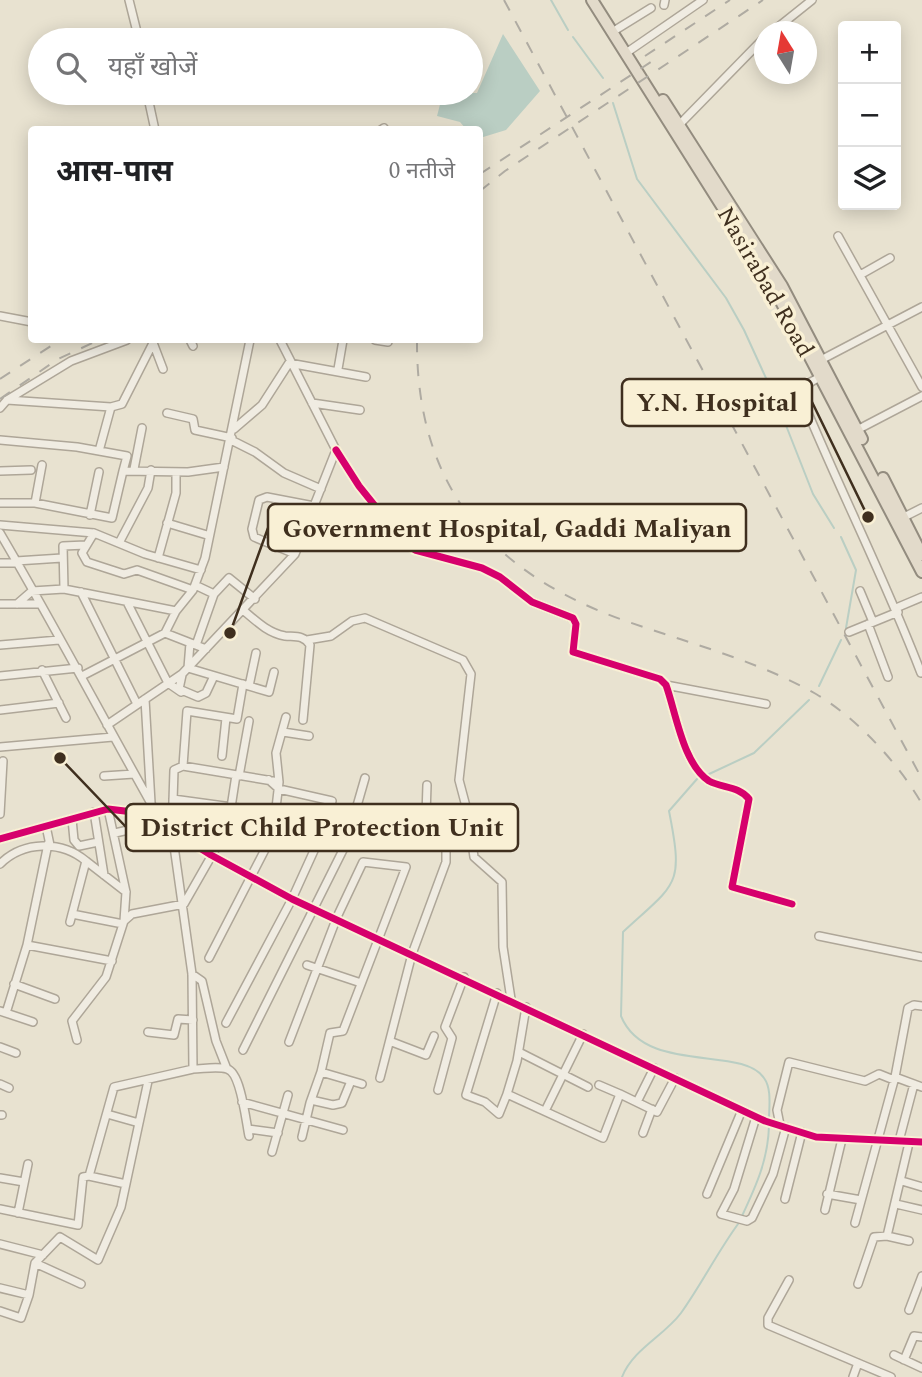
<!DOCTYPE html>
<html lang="hi">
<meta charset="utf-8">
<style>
:root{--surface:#fff;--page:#f2f2f2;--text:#202124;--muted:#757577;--line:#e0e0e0}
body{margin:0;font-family:Spectral,"Noto Sans Devanagari",serif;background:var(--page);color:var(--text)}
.controls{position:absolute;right:21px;top:21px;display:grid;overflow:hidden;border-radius:7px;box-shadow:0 4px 18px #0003}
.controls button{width:63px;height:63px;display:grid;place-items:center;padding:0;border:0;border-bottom:2px solid var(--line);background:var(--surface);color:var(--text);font:35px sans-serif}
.compass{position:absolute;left:754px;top:21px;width:63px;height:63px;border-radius:50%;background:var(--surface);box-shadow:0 4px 18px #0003;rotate:349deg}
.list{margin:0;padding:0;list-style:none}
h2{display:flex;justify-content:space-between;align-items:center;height:91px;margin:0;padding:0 28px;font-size:30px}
h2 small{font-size:23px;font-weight:400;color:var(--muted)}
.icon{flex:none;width:38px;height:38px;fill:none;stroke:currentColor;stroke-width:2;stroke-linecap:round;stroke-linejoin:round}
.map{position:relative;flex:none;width:922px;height:1377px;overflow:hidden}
.search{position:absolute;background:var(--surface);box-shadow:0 4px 18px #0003;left:28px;top:28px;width:455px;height:77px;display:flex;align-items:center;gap:18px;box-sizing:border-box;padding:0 24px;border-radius:38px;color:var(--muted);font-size:26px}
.panel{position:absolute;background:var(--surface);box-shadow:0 4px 18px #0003;left:28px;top:126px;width:455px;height:217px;border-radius:7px}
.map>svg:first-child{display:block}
.water{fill:#bacec3}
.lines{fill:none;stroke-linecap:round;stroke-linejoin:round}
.stream{stroke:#bacec3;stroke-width:2}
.minor-casing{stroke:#aea698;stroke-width:10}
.trunk-casing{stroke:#938c7f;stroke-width:14}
.minor{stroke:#f0ece2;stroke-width:7}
.trunk{stroke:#e2daca;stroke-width:10}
.rail{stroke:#afaba2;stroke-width:2;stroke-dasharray:12 12;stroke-linecap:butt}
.cycleway-casing{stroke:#f9f0d5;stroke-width:11}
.cycleway{stroke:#d6006c;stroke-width:7}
.labels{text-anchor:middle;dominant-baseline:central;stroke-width:7;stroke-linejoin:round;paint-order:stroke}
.street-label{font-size:24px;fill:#3f2f1e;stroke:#f9f0d5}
.leader{fill:none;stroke:#3f2f1e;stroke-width:2.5}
.callout-dot{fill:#3f2f1e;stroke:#f9f0d5;stroke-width:2.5}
.callout{fill:#f9f0d5;stroke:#3f2f1e;stroke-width:2.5}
.callout-label{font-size:26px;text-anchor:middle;font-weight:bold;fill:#3f2f1e}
</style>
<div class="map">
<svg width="922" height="1377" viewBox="0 0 922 1377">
<rect width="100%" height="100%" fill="#e8e2d0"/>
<path class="water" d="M503 34 540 91 506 130 480 138V130L466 129 460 122 437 116 443 93H477Z"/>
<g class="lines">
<path class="stream" d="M551 0 568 30
M573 37 603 78
M613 103 637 179 726 298 744 330 776 400 813 494 834 528
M841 537 856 570 846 628
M819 686 841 640
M707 775 754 753 809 700
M697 779 669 811C684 887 677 882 623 932L621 1016C645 1075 742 1045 764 1078 772 1089 769 1107 769 1120
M742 1216C756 1186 768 1160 769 1126
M622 1377C633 1349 664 1336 681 1313 701 1285 717 1253 738 1224"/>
<defs>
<path id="minor" d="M129 0 139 40
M664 5 665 0
M617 29 651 8
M772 32 812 0
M626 53 703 0
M147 93 155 130
M678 126 764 38
M381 130 384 128
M838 236 922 387
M860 275 890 258
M0 316 32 322
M152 340 163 369
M190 340 193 346
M375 340 388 342
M817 362 922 307
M338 369 343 340
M820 377 798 389C837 485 884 576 921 673
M7 400 111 407 122 404 153 343
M312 403 360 410
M0 408 7 400 71 361 127 340
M167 413 193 419 195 430 232 438
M234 429 262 405 289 363 366 377
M857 430 922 396
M0 440 77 447 127 456 123 471
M231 440 255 452 284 473 321 489
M336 450 359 486 404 542 415 550 482 568 500 577 532 602 573 618 576 624 573 652 660 679 666 685C676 713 683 764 709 781 722 788 739 786 749 799L732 887 792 904
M99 451 111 407
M134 469 142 428
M0 471 31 470
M0 503H35L112 518 123 471 188 472 224 467
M35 503 42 465
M90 515 99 472
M904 517 922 508
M167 523 207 535
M0 525 94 533 145 554 201 570
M0 533C56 628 107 726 162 823
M94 533 82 553 87 562 124 574 137 570 193 590
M119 543 148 488 151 470
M295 554 254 537 252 529 259 500 267 497 314 506
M158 558 176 493V472
M16 561 62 558
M0 563H18
M195 585 214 594
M64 589 63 546 86 545
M860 591 873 622
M81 592 137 704
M0 604H39
M17 604 32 591 64 589 176 611 193 590 205 558 250 340
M128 604 168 683 181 692
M896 608 922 597
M243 610C256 621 268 633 285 636 295 637 304 635 310 645L303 720
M868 624 888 677
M849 632 898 612
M165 633 176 611
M307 640 331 636 352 621 365 618 463 660 471 674 459 780 468 814 446 815V862L412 954 380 1078
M190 643 188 668 269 692 274 672
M0 645 59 640
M196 645 214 594 229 578 255 599
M42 670 66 718
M182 675 179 689 198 697 206 693 214 676
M0 676 78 668
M82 676 165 633 206 649
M666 685 766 704
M249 686 256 653
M145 699 151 803
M0 710 59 703
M107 725 182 674 295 554 336 450 280 340
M283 732 309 736
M0 747 113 737
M222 756 226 718
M183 766 187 711 237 719 243 684
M104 776 134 774
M239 776 249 721
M173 799 275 813
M94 812 104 875
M133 812 140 847
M0 814 3 761
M468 814 474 857 502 882 503 947 511 999
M329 815 353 818
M411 815H446
M426 815 427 785
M72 819 74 840 79 846 98 842
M46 826 50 845
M115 833 137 828
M0 839 108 809 133 812 162 824 211 855 292 899 765 1121 816 1137 922 1142
M86 861 126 892
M0 864C23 841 61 840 86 861L70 922
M72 914 123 924
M124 921 132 914 184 904 228 827 236 775
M819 936 922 957
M27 945 112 961
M209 958 273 834 279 782 276 753 286 717
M307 965 361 983
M192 974 202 981 216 1041 227 1069
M14 984 55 999
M497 993 466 1095 485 1102 499 1114 507 1094
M526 1007 517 1061 507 1094 603 1138 620 1094 657 1112 675 1078
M0 1011 33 1022
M6 1013 27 945 48 844
M226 1023 292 899 327 822 332 801 279 789 269 780
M148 1032 174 1035 178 1019 193 1020
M77 1040 72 1021 106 977 124 921 126 892 108 809
M289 1042 337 917 363 862 406 867 343 1031 330 1033 321 1072 362 1084
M392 1042 426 1055 434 1036
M0 1047 16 1053
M243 1050 346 844 365 778
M519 1052 588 1087
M193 1069C203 1069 217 1066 227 1069 241 1072 246 1122 249 1136
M895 1077 922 1087
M0 1084 9 1088
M599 1085 620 1094
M438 1090 452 1038 445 1027 464 977
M311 1100 333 1105 342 1103 351 1081
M242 1102 343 1130
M637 1102 654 1068
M545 1111 583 1034
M107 1114 139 1123
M0 1115H2
M756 1117 734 1189 721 1214 747 1221 752 1218 773 1174 786 1127
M780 1125 777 1110 789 1062 865 1081 879 1074 894 1080
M248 1129 278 1133
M643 1133 652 1109
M302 1137 310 1103 321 1072
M899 1141 914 1084
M272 1152 288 1095
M89 1176 126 1184
M0 1178 24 1182
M902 1181 922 1187
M707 1194 742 1110
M827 1194 861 1200
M785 1199 802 1132
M896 1204 922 1210
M0 1209 78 1225 83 1177 89 1176 114 1087 193 1069 192 974 172 832 174 770 183 766 279 782
M825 1210 842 1139
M18 1213 28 1164
M855 1223 895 1077 908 1008 914 1005 922 1006
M887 1236 909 1241
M0 1244 43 1255
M35 1263 81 1284
M789 1280 768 1318V1325L891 1377
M858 1284 874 1237 887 1236 909 1143
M0 1288 29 1295 35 1263 60 1237 98 1260 121 1207 148 1081
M909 1310 922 1276
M0 1311 21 1318 29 1295
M894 1355 922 1368
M904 1360 914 1336 922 1337
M853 1377 858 1363"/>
<path id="trunk" d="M592 0 776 292 922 572
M663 100 782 286 862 439
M883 478 922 555"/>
</defs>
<use href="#minor" class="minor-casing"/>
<use href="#trunk" class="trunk-casing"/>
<use href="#minor" class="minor"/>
<use href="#trunk" class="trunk"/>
<path class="rail" d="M504 0 922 779
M645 56 730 0
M480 174 660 56
M480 191 505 171 763 0
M417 340C416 485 489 572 623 620 688 643 756 660 816 694 857 718 899 764 922 804
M0 379 60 340
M0 399 58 359 99 340"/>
<defs>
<path id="cycleway" d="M336 450 359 486 404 542 415 550 482 568 500 577 532 602 573 618 576 624 573 652 660 679 666 685C676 713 683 764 709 781 722 788 739 786 749 799L732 887 792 904
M0 839 108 809 133 812 162 824 211 855 292 899 765 1121 816 1137 922 1142"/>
</defs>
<use href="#cycleway" class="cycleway-casing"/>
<use href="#cycleway" class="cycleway"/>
</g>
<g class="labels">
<g class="street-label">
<text transform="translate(765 282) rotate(60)">Nasirabad Road</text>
</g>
</g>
<path class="leader" d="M868 517L812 402M230 633L268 528M60 758L126 827"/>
<g class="callout-dot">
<circle cx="868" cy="517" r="7"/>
<circle cx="230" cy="633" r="7"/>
<circle cx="60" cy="758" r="7"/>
</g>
<g class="callout">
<rect x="622" y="379" width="190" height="47" rx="7"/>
<rect x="268" y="504" width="478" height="47" rx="7"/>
<rect x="126" y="804" width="392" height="47" rx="7"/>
</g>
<g class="callout-label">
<text x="717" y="411">Y.N. Hospital</text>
<text x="507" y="537">Government Hospital, Gaddi Maliyan</text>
<text x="322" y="836">District Child Protection Unit</text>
</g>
</svg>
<div class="controls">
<button>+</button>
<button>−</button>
<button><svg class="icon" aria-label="layers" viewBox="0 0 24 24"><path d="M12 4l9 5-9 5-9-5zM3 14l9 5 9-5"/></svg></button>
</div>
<svg class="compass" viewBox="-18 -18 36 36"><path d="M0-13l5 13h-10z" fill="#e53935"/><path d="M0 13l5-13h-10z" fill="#757577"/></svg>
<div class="search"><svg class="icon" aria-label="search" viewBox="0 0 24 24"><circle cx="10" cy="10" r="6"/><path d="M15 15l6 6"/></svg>यहाँ खोजें</div>
<section class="panel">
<h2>आस-पास<small>0 नतीजे</small></h2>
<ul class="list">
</ul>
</section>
</div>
